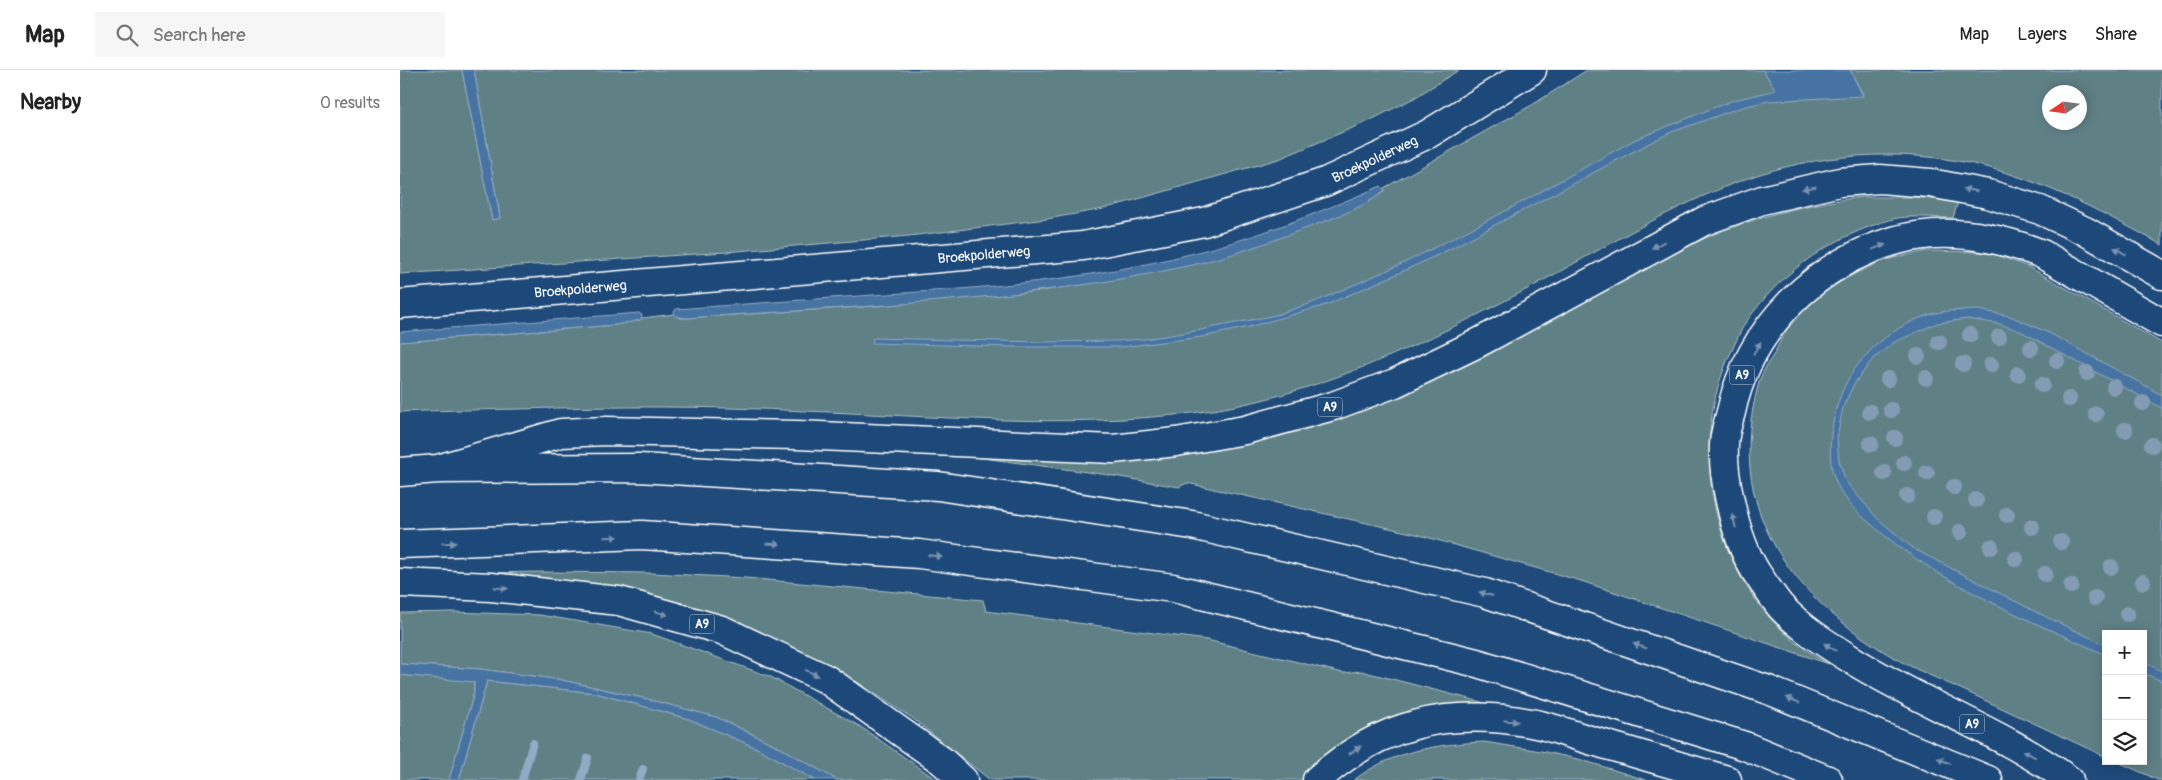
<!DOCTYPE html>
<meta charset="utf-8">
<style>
:root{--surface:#fff;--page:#f6f6f6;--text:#222;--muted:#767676;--line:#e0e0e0}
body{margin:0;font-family:Pangolin,sans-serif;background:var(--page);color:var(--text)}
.controls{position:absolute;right:15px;bottom:15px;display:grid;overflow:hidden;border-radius:0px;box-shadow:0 2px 12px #0003}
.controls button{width:45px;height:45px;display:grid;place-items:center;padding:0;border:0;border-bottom:1px solid var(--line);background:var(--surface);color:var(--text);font:25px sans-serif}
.compass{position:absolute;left:1642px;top:15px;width:45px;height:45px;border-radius:50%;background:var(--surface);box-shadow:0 2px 12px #0003;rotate:257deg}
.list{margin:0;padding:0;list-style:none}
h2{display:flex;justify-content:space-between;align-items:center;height:65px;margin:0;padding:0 20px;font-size:21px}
h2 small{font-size:16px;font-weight:400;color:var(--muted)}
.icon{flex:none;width:28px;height:28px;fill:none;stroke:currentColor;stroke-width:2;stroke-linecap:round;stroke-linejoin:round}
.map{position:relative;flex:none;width:1762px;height:710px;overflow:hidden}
header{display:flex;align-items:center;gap:30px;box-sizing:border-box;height:70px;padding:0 25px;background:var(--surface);border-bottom:1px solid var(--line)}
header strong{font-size:24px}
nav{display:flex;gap:28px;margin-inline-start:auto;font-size:18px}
.search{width:350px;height:45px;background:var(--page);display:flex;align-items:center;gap:12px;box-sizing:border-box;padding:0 18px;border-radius:0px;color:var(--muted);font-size:19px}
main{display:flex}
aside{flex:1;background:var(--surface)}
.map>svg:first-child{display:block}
.green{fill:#5f8186;stroke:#afc0c2;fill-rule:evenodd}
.water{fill:#4773a2;stroke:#91abc7}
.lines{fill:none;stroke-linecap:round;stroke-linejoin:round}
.stream{stroke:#91abc7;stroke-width:8}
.minor-casing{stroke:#fff;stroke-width:31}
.highway-casing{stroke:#fff;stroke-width:31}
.minor{stroke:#1f4a7a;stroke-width:28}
.highway{stroke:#1f4a7a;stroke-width:28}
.tree{fill:#849cb3}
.oneway{fill:#7992af}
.labels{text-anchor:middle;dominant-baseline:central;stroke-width:4;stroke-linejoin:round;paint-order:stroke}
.shield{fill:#1f4a7a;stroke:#bcc9d7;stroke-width:1}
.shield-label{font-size:12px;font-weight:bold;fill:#fff}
.street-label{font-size:14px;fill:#fff;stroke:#1f4a7a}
</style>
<header>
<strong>Map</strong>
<div class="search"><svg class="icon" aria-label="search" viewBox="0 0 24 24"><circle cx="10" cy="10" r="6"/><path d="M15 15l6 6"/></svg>Search here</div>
<nav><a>Map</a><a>Layers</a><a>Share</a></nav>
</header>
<main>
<aside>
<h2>Nearby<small>0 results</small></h2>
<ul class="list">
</ul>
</aside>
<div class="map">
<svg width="1762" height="710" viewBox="0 0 1762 710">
<rect width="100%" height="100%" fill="#1f4a7a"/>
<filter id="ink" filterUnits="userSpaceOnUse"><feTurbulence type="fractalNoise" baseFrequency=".02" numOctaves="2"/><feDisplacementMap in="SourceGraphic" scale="10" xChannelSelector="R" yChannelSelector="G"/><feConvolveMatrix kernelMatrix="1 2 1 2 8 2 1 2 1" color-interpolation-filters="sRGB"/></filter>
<g filter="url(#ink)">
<path class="green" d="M0 0H62L92 150 100 148 74 0H1059L1014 28 969 51 879 89 703 139 647 149 509 166 326 182 0 204Z
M1187 0H1363L1382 30 1463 25 1450 0H1762V175C1699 140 1629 103 1558 91 1484 78 1402 86 1332 114 1263 141 1200 180 1135 215 1027 272 914 328 792 343 664 359 534 346 405 341 310 336 215 336 120 339 80 340 40 340 0 342V272L215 255 240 250 242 248 275 244 280 248H286L476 236 641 221 683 214 920 153 970 131 982 123 984 118 1132 35ZM1650 22H1680V52H1650Z
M1462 127H1515L1558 132 1553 148C1536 148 1509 145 1493 149 1435 165 1384 199 1349 248 1342 256 1338 268 1333 278 1279 386 1319 537 1429 594L1181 511 1016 464 787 413 779 417 702 404 575 387 673 389 809 378 1324 160C1372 143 1411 133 1462 127Z
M1526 181 1588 182 1629 197 1762 273V710H1758L1716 691H1743V564H1706V687C1659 665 1612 643 1565 621 1539 609 1511 598 1486 583 1387 522 1325 436 1358 316 1361 304 1367 294 1374 284 1379 274 1383 265 1389 256 1407 230 1447 206 1476 194 1491 187 1510 185 1526 181Z
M145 502 251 503 346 508 583 530 586 541 807 570 943 603 961 601 1097 636 987 651 938 676 903 710H590L512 648 457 612 398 580 349 558 205 517 142 509 76 505V503Z
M53 542 140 545 252 564 371 607 461 657 537 710H437L375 675 316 647 247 629 162 610 80 599 0 594V543Z
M0 605 74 611V623L49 710H0Z
M87 611 196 623 289 649 359 679 415 710H59Z
M1084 672 1141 681 1182 690 1246 710H954C992 681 1037 674 1084 672Z"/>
<path class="water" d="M62 0H74L100 148 92 150Z
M1363 0H1450L1463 26 1368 31 1339 38 1300 52 1269 63 1221 88 1046 181 997 204 926 235 849 257 802 267 721 277H613L472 273 473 268 639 272 716 271 745 269 790 262 876 245 912 233 1004 193 1102 143 1234 70 1308 40 1334 30 1373 21 1375 19Z
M981 116 985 120C969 136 926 151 904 159 867 173 831 186 792 195 626 232 455 236 286 248L275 246 274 242 276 239C346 234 417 229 487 224 588 218 691 209 790 184 856 168 918 143 981 116Z
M1578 240 1610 246 1651 264 1762 325V338L1622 262 1600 254 1567 249 1537 253 1493 273 1472 290 1454 314 1443 337 1437 368 1439 391 1446 412 1478 449 1514 479 1638 543 1706 575V585C1627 549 1544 516 1478 460 1462 447 1444 431 1436 412 1423 383 1434 332 1450 306 1470 274 1509 245 1548 241 1558 240 1568 241 1578 240Z
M239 243 242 245 241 250 215 255 0 272V262Z
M1743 592 1762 601V611L1743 603Z
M0 594 80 599 162 610 247 629 316 647 375 675 437 710H415L359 679 289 649 196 623 87 611 59 710H49L74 623V612L0 605Z"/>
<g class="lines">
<path class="stream" d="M122 710 133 673
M181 710 188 688
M239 710 243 699"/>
<defs>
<g id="minor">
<path id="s1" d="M0 234 683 176 804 152 925 112 1028 64 1132 0"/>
</g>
<path id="highway" d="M38 399 161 363 206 361 397 365 713 379 776 372 845 360 933 336 995 313 1076 274 1304 151 1362 130 1440 112 1480 109 1530 113 1588 124 1640 140 1685 161 1762 205
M0 402 38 399 239 398 538 416 792 455 1085 523 1371 621 1588 710
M0 474 242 465 519 484 773 518 1077 593 1345 676 1428 710
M0 513 91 517 219 531 322 560 426 609 542 691 563 710
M917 710C980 653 1048 638 1131 653 1154 657 1177 667 1200 673 1242 685 1285 698 1327 710
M1669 710C1601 661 1520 633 1449 588 1425 573 1401 558 1381 537 1372 526 1364 514 1356 502 1343 481 1335 455 1330 431 1326 413 1323 394 1324 375 1324 364 1328 353 1331 342 1349 258 1415 193 1497 170 1545 157 1596 166 1642 184L1762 253"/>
</defs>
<use href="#minor" class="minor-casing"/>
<use href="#highway" class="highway-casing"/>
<use href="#minor" class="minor"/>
<use href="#highway" class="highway"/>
</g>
<g class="tree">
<circle cx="1570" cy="265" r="8"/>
<circle cx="1599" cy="267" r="8"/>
<circle cx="1539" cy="272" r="8"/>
<circle cx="1631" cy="278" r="8"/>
<circle cx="1518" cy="286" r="8"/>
<circle cx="1657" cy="291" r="8"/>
<circle cx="1563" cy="294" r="8"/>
<circle cx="1591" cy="295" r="8"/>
<circle cx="1687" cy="303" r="8"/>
<circle cx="1618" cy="304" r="8"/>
<circle cx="1526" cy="308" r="8"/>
<circle cx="1488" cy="309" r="8"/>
<circle cx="1642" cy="315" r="8"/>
<circle cx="1714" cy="317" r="8"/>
<circle cx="1669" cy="329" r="8"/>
<circle cx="1743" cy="333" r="8"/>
<circle cx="1491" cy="340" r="8"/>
<circle cx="1470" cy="342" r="8"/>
<circle cx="1696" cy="344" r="8"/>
<circle cx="1725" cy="360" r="8"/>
<circle cx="1495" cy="368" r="8"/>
<circle cx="1471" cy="374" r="8"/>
<circle cx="1752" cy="375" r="8"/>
<circle cx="1504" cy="393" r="8"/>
<circle cx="1484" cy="403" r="8"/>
<circle cx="1527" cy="403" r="8"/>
<circle cx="1554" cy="417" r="8"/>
<circle cx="1507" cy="426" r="8"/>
<circle cx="1576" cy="430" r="8"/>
<circle cx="1607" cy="445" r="8"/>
<circle cx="1534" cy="447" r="8"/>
<circle cx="1632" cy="457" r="8"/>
<circle cx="1560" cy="462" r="8"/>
<circle cx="1661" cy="472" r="8"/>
<circle cx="1591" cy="477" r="8"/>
<circle cx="1616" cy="489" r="8"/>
<circle cx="1711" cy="497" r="8"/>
<circle cx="1645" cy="504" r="8"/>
<circle cx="1743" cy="512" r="8"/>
<circle cx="1671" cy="516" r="8"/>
<circle cx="1695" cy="528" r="8"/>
<circle cx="1727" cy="544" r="8"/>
</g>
<defs><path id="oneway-solid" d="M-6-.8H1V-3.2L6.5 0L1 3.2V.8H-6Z" transform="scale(1.25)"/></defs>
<g class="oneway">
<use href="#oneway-solid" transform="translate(1409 118) rotate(169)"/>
<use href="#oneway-solid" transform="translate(1570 120) rotate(-170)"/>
<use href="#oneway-solid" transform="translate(1258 175) rotate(152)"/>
<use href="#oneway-solid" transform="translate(1479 177) rotate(-20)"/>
<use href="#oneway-solid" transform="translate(1720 181) rotate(-150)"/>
<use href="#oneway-solid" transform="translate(1357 278) rotate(-58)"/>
<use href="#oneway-solid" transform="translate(1334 451) rotate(-104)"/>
<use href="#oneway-solid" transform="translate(211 467) rotate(-2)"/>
<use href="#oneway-solid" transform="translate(49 473) rotate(-2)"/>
<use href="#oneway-solid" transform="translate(373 474) rotate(4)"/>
<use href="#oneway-solid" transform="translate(535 486) rotate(8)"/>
<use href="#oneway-solid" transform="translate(101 518) rotate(6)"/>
<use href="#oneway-solid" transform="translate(1086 524) rotate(-164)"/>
<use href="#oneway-solid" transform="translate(261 543) rotate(16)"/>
<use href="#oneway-solid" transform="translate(1240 576) rotate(-161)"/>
<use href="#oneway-solid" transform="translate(1430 577) rotate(-148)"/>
<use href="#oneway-solid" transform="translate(412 603) rotate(25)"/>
<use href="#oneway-solid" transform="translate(1393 630) rotate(-158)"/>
<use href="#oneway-solid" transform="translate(1111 651) rotate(6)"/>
<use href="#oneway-solid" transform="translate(955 680) rotate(-33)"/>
<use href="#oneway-solid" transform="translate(1629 684) rotate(-153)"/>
<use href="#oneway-solid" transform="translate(1544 691) rotate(-157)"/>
</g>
</g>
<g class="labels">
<g class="shield">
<rect x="1329.5" y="295.5" width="25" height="19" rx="4"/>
<rect x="917.5" y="327.5" width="25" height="19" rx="4"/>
<rect x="289.5" y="544.5" width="25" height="19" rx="4"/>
<rect x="1559.5" y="644.5" width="25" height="19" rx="4"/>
</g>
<g class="shield-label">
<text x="1342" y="305">A9</text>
<text x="930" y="337">A9</text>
<text x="302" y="554">A9</text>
<text x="1572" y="654">A9</text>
</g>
<g class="street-label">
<text stroke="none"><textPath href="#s1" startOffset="991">Broekpolderweg</textPath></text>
<text stroke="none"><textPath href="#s1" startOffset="586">Broekpolderweg</textPath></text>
<text stroke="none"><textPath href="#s1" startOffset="181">Broekpolderweg</textPath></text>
</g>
</g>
</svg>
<div class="controls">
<button>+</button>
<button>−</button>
<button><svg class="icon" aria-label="layers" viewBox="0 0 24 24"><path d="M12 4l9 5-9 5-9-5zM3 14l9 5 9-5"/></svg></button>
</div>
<svg class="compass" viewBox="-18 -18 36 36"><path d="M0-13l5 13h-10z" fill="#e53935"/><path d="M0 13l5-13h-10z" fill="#767676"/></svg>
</div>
</main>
